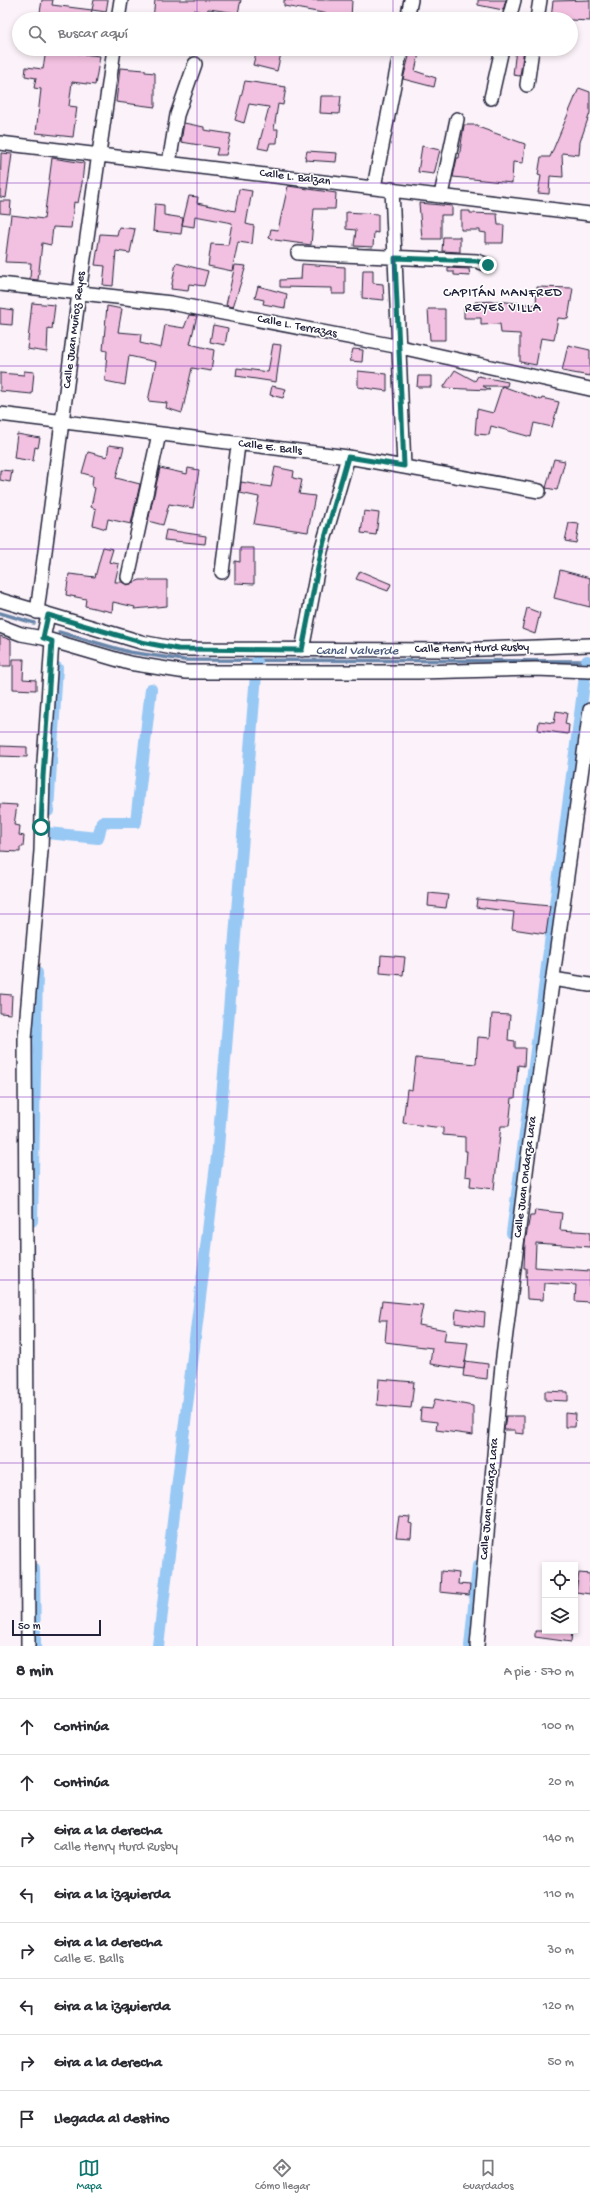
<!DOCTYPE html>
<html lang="es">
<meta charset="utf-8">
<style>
:root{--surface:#fff;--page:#f2f2f3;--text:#2b2b33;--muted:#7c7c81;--line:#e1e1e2;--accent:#0f766e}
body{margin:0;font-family:"Gochi Hand",sans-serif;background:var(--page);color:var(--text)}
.controls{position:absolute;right:12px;bottom:12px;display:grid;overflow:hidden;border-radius:0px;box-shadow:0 2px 6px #0003}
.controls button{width:36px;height:36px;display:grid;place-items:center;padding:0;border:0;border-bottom:1px solid var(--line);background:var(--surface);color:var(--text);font:20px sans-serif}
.scale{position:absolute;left:12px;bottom:10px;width:89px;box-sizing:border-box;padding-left:4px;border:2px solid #22223b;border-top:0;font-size:11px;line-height:14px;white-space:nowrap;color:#22223b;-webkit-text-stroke:3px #fff;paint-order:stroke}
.stop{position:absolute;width:12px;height:12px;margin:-9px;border:3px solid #0f766e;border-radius:50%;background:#fff}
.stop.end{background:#0f766e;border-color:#fff;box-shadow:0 1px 4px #0008}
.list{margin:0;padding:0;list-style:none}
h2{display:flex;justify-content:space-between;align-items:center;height:52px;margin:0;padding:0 16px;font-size:17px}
h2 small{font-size:13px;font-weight:400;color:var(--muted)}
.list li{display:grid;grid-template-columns:26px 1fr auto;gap:12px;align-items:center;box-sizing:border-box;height:56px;padding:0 16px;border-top:1px solid var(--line)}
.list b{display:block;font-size:15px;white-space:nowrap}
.list p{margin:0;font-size:13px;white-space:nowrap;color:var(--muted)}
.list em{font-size:13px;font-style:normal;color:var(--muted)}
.icon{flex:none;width:22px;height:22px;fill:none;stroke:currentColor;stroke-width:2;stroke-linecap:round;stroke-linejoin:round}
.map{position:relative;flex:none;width:590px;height:1646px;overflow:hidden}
.search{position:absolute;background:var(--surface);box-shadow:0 2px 6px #0003;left:12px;right:12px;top:12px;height:44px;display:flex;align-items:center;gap:10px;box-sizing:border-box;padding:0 14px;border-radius:22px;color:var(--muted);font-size:15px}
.sheet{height:500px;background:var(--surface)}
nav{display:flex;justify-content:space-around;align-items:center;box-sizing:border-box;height:56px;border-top:1px solid var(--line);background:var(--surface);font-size:11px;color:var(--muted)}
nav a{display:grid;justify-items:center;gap:2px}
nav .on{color:var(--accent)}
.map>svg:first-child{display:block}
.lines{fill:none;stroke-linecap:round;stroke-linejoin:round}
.stream{stroke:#6986aa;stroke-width:3.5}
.canal{stroke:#98c8f4;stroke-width:12}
.building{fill:#f2c0e0;stroke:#22223b}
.minor-casing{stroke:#22223b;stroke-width:16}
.minor{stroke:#fff;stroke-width:13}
.route{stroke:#0f766e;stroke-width:5}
.grid{fill:none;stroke:#7b2cbf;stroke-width:1;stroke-opacity:0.55}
.labels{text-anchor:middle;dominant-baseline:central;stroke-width:3;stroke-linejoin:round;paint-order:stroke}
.street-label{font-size:12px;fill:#22223b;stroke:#fff}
.neighbourhood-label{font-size:13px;letter-spacing:1px;fill:#22223b;stroke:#fff}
.water-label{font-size:13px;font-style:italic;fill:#4b5c7c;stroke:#fff}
</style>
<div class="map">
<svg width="590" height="1646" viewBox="0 0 590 1646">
<rect width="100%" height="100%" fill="#fcf2f9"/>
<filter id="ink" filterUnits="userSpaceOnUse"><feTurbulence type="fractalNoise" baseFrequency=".025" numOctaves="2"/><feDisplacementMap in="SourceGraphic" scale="8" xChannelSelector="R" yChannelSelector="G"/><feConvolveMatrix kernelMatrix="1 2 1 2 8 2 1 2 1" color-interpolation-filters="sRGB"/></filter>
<g filter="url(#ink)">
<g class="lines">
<path class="stream" d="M0 613 34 623
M59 632 129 652 184 660 587 661"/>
<path class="canal" d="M48 811 57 668
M47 833 98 838 102 822H136L151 689
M32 1221 37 973
M512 1233 587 661
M34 1569 35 1646
M158 1646 218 1148 257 662
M470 1646 478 1566"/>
</g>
<path class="building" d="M42 0H53L52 5 92 10 90 19H39Z
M94 0H108L106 12 92 10Z
M155 0H241L238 13 208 9 207 13 194 10V19H153Z
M284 0H352L351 19H333L334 15 284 6Z
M478 0H506L503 10 478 5Z
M590 0V21L551 19 553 1Z
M257 49H282L277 71 253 65Z
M411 49H420L415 71 436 78 434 87 403 79Z
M516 49H524L520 76 513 75Z
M46 50 100 56 95 85 72 82 69 106 77 107 73 137 36 133 41 89 34 88 36 78 25 76 26 67 43 69Z
M120 68 145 70V72L155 73V107L116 102Z
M245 81 286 87 283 105 278 104 274 129H278L277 143H270L268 150 258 148 269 107 249 104 244 123 235 120Z
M579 88 590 92V113L580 142 579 155 562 153 563 177 550 176 549 194 538 193 541 176 538 175 541 157H550Z
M321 96H341L339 114 320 113Z
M184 123 204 127V130L231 134 226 155H216L218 148 181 142Z
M464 125H478V127L525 144 523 163 513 162 512 183 453 177 457 158H459Z
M422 146 440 150 434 174 418 172Z
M307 151 337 153 336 162 305 160Z
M1 153 12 154 6 198 0 197Z
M52 158 84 163 82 183 78 203 74 202 71 228 53 227 51 245 42 243 38 280 30 279 31 263 5 262 11 215 44 219Z
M288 186 336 193 335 209H314L311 245 275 240 269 238 271 229 278 230Z
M239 189 252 191 246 224 254 226 252 244 238 242 232 271 208 266 211 244 228 245 232 223 195 216 194 227 182 225 189 196 198 197 197 203 235 211Z
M0 201H11L10 214 0 213Z
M419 203 452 206V215H441V239H422Z
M155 204 164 205V215L183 218 181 234 153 231Z
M461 211H470V213L497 214 498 225H504L503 243H486V233L480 232V230H461Z
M346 212 378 214V233L374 232 373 247 354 246 356 230 346 229Z
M119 227 135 229 130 253 116 251 113 286 103 285 105 266 95 265 100 234 117 235Z
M443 237H460V252L442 251Z
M176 263 208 271 204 286 189 284 188 291 171 289Z
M302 264 345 267V294H332V288L280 287V280L301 279Z
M235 265 246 266 233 307 226 305Z
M448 268 469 269 470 276 454 275V272H448Z
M363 270H373V283L383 284 384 300 362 298Z
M258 286 287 294 285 308 263 304 264 300 255 298Z
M537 287 573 288 568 319 558 318 554 340 541 338 536 365 520 362V334L501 333 500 324 481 325V318H464V307H475V302L497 301 536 305Z
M32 303 55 305 52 329 48 328 47 352 27 349Z
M107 306 122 309 118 332 141 334 140 343 161 348 165 325 184 328 189 315 197 316 190 344 214 350 211 371 192 368 182 413 166 408 167 403 148 401 156 362 129 356 125 385 105 381 107 351 103 350Z
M0 308 13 310 12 325 0 324Z
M428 309H445V340H430Z
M213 325 228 328 225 345 210 342Z
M273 344 281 345 276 382 236 376 237 368 268 372Z
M568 345 590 350V376L562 371Z
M353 349 363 350 362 362 350 361Z
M455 370 475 381 478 376 508 382 507 386H502L541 400 542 398 559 402 552 427 534 423 531 437 491 426 489 435 475 434 477 409 493 413 502 386H483L490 390 443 388Z
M24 371 34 372 32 394 0 391V373L24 375Z
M358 371 387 374V391L358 387Z
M418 376H431V387H417Z
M272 386 286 389 283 398 270 395Z
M17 434 40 438 38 448 35 447 33 461 14 458Z
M109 445 124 447 116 478 140 484 131 524 108 519 106 529 93 525 96 509 91 507 95 488 92 487 93 476 82 473 88 452 107 457Z
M554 459 565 461 557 490 546 488Z
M275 467 294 471 293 478 302 480 299 494 315 496 308 532 254 524 259 497 240 493 241 482 271 487Z
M160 468 187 474 188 468 199 470 193 508 169 504 163 525 148 521Z
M0 470 12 471 10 482 0 480Z
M364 511 379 513 376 535 361 533Z
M569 523 579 524 576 543 565 541Z
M166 530 206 536 205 544 164 540Z
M103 547 113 549 109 562 119 564 115 582H122L127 585 140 580H167V606L134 609 135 607 113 602 112 612 85 606 86 599 66 595 69 574 95 577Z
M240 548H254V584L235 583V561L240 562Z
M560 570 590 578V607L554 598Z
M360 571 391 584 388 591 356 579Z
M527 608 540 613 535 634 522 629Z
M0 636 11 640V666H0Z
M13 659H24L23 679 36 680V690L13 689Z
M556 711 567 713 565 724 569 725 568 734 538 730 539 721 554 723Z
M0 746 27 747V757L0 756Z
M0 804 17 805 14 825 20 826 19 835 24 836 23 847H20V852L0 851Z
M429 893 448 895 446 908 428 906Z
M477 899 550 906 546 934 512 929 514 912 476 907Z
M381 955 405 957 403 975 380 973Z
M0 994 12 995 11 1014 0 1013Z
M492 1014 510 1015 508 1040 515 1041V1048H525L524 1066 518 1065 515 1098H512L509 1126H501L494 1189 470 1186 471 1177 465 1176 467 1151H465V1137L443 1135V1128L403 1123 407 1089 412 1090 416 1058 476 1064 478 1037 490 1038Z
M535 1210 562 1213 560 1230 590 1232V1247L536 1243 535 1267 590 1271V1302L575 1301 576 1285 544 1283 543 1300 527 1299 526 1268H524L525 1242 530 1216H534Z
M382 1301 423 1305 419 1325 446 1330 444 1341 468 1343 464 1369 430 1364 432 1348 385 1342 387 1320H379Z
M456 1309 485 1313 484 1327 455 1323Z
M465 1361 488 1364 487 1379 463 1376Z
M379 1379 414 1382 411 1408 377 1405Z
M545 1391 568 1392V1401L545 1400Z
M435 1399 473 1406V1435L436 1430 437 1422 420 1420 421 1408 432 1409Z
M565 1413 576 1414 575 1427H565Z
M506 1416H524V1434L515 1433V1430H504Z
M399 1516 410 1517 409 1523 412 1524 411 1538 396 1537Z
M441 1571 459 1573 458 1584 470 1585 469 1595 440 1592Z
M579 1573 590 1574V1594L576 1592Z
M535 1631H572L571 1642 535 1637Z"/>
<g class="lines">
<defs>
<path id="minor" d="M118 19 121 0
M407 19 411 0
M509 19 514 0
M537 19 540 0
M527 85 532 49
M491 98 502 49
M0 143 590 214
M169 163 177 115 195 64
M374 187 401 49
M392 189 404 466
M441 195 457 119
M298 253 477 261 488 265
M0 284 171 303 400 347 590 389
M0 414 348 457 539 491
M222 572 238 445
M128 577 159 434
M0 600 141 642 178 649 457 650 590 645
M37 612 79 293 114 49
M0 626 21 634 43 638 129 663 186 672H419L535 669 590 671
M43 638 48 615
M302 650 321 551 348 457
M553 979 590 985
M28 1646 25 1039 41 851 43 777 52 641
M477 1646 502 1365 527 1164 590 710"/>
</defs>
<use href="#minor" class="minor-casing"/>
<use href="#minor" class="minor"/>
</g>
</g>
<g class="lines" filter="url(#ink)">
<path class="route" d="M41 827 43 777 52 641 43 638 48 615 141 642 178 649 302 650 321 552 348 457 404 466 395 258 477 261 488 265"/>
</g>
<path class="grid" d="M197 0V19M393 0V19M197 49V1646M393 49V1646M0 183H590M0 366H590M0 549H590M0 732H590M0 914H590M0 1097H590M0 1280H590M0 1463H590"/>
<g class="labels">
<g class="street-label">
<text transform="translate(295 178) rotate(7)">Calle L. Balzan</text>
<text transform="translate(297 327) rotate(11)">Calle L. Terrazas</text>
<text transform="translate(75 330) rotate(-83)">Calle Juan Muñoz Reyes</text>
<text transform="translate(270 448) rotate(7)">Calle E. Balls</text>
<text transform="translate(472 649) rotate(-1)">Calle Henry Hurd Rusby</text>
<text transform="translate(526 1177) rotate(-83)">Calle Juan Ondarza Lara</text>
<text transform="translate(490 1499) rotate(-85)">Calle Juan Ondarza Lara</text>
</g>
<g class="neighbourhood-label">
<text x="503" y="293">CAPITÁN MANFRED<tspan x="503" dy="15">REYES VILLA</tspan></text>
</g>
<g class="water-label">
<text x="357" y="651">Canal Valverde</text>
</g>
</g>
</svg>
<div class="controls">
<button><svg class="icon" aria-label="locate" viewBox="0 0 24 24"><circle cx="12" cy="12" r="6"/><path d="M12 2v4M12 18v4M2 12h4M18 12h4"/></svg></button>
<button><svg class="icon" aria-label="layers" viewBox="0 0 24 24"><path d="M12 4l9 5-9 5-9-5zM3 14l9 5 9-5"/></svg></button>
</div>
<div class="scale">50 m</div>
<div class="stop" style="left:41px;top:827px"></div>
<div class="stop end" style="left:488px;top:265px"></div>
<div class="search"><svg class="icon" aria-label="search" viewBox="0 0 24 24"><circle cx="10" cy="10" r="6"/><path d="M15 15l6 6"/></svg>Buscar aquí</div>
</div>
<section class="sheet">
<h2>8 min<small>A pie · 570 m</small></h2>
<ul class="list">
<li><svg class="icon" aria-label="ahead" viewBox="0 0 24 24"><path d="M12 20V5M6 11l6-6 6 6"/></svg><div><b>Continúa</b></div><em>100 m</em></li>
<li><svg class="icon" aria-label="ahead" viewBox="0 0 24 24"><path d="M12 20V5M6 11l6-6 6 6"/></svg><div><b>Continúa</b></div><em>20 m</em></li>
<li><svg class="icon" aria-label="right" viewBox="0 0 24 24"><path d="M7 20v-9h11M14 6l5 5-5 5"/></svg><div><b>Gira a la derecha</b><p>Calle Henry Hurd Rusby</p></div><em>140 m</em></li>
<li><svg class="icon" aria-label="left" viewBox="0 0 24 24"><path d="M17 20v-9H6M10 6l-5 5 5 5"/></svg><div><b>Gira a la izquierda</b></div><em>110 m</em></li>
<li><svg class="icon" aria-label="right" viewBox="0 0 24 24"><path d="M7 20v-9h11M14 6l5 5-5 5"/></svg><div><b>Gira a la derecha</b><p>Calle E. Balls</p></div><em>30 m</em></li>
<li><svg class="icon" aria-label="left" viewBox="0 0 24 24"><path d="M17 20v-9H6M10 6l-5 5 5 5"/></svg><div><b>Gira a la izquierda</b></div><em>120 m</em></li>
<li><svg class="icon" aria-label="right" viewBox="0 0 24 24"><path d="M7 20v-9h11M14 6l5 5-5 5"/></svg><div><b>Gira a la derecha</b></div><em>50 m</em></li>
<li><svg class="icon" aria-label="arrive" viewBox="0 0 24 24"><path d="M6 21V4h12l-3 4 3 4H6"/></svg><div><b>Llegada al destino</b></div></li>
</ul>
</section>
<nav>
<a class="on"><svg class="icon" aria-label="map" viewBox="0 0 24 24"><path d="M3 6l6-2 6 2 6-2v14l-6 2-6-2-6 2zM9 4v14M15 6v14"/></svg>Mapa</a>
<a><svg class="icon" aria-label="directions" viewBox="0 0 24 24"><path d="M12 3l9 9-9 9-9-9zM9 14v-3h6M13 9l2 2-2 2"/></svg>Cómo llegar</a>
<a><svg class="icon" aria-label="saved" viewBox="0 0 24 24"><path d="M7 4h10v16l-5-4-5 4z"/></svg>Guardados</a>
</nav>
